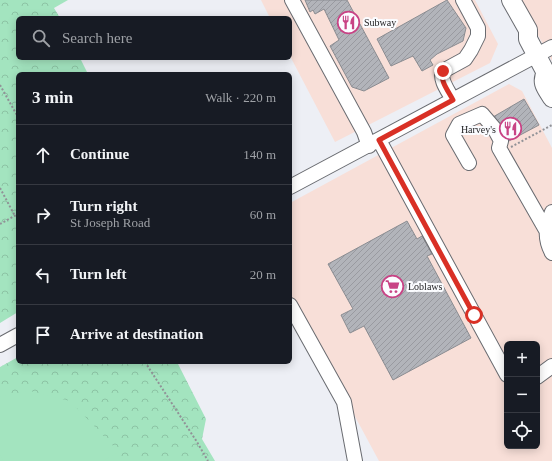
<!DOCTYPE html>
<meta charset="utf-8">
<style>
:root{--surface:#171b24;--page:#242831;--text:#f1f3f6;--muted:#9ea1a6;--line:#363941}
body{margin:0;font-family:Georgia,serif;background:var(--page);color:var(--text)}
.controls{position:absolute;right:12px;bottom:12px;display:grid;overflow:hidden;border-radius:6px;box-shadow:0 2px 10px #0003}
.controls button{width:36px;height:36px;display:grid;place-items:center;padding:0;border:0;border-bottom:1px solid var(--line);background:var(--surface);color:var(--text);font:20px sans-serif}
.stop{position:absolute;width:12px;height:12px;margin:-9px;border:3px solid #d93025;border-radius:50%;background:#fff}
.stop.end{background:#d93025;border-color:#fff;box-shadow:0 1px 4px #0008}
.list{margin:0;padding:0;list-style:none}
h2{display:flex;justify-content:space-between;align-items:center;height:52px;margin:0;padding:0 16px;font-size:17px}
h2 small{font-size:13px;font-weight:400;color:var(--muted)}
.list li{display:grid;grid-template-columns:26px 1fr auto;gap:12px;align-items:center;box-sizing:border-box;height:60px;padding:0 16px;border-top:1px solid var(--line)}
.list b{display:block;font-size:15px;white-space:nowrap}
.list p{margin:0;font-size:13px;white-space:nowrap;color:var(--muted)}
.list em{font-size:13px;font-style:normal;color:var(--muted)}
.icon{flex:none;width:22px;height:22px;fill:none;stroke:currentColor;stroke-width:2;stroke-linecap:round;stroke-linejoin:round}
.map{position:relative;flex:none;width:552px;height:461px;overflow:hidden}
.search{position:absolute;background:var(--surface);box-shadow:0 2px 10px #0003;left:16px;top:16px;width:276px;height:44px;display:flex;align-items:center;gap:10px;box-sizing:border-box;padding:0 14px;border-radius:6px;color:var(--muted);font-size:15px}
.panel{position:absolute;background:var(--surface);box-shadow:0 2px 10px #0003;left:16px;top:72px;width:276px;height:292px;border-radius:6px}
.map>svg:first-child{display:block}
.commercial{fill:#f8dfd8;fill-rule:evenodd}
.forest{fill:url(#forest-crowns)}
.pitch{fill:#a3e4bf}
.building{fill:url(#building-hatch);stroke:#8a8c91}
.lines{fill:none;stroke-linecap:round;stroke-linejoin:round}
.minor-casing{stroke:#696b70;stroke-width:16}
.major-casing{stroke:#696b70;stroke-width:20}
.path{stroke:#919297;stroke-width:2;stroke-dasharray:2 2;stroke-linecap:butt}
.minor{stroke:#fff;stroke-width:14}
.major{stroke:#fff;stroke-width:18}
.route{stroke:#d93025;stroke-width:5}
.labels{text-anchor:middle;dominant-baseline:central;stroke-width:4;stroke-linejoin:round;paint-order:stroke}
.poi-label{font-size:10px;fill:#222224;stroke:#fbfcff;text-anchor:start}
</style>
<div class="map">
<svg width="552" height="461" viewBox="0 0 552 461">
<defs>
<pattern id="forest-crowns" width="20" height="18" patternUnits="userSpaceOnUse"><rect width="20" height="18" fill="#a3e4bf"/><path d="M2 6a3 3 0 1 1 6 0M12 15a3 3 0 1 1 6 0" fill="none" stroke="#8cc3a4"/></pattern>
<pattern id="building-hatch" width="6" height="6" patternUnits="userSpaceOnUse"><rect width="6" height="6" fill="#b2b4ba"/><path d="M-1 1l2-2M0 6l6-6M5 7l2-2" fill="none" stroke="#999aa0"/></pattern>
</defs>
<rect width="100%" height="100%" fill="#edeff5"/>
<path class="commercial" d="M261 0H475L498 44 490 63 335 142 290 56V18H270Z
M519 0H552V61Z
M509 84 522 91 552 148V461H379L290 296V203ZM507 344H537V446H507Z"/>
<path class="forest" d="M0 0H68L54 8 60 18H18V58H80L88 74H18V312L0 323Z
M18 357V362H177L206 419 202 439 215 461H0V367Z"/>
<path class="pitch" d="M30 391 70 401 119 452 102 461H3L0 455V397Z"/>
<path class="building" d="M305 0H347L389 78 364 91 352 87 330 46 339 40 324 9 315 14 313 10 310 12Z
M447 0 466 28 463 41 437 54 430 60 433 65 422 71 413 56 391 66 377 39Z
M524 99 539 125 507 142 493 117Z
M407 221 417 239 422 236 432 254 427 256 471 338 393 380 364 326 350 333 341 315 353 309 328 264Z"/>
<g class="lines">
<defs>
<path id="minor" d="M292 0 364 132 369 146
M453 100C449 92 439 80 443 71L465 59 471 50 478 36V28L463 0
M379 140 507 375
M469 163 453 135 459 124 482 114 494 128 501 141 499 148 546 230
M290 187 552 47
M552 212C546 227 544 238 552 253
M290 305 344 402 355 461
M0 345 18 335
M537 377 552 366"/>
<path id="major" d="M511 0 528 30V39L546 73 552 75
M546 73C540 83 547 89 552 98"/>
</defs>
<use href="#minor" class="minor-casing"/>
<use href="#major" class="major-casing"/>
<path class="path" d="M0 85 18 117
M511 147 552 125
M0 188 15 216
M0 224 18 214
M145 362 197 442 208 461"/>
<use href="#minor" class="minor"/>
<use href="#major" class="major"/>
</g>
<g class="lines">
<path class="route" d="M443 71C439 80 449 92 453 100L379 140 474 315"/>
</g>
<defs>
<symbol id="restaurant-ring" viewBox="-11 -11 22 22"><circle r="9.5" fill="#fbfcff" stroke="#c84385" stroke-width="1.5"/><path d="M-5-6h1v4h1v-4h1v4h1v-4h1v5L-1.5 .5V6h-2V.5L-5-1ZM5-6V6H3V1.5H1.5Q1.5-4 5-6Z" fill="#c84385"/></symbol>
<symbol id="supermarket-ring" viewBox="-11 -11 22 22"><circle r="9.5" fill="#fbfcff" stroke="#c84385" stroke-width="1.5"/><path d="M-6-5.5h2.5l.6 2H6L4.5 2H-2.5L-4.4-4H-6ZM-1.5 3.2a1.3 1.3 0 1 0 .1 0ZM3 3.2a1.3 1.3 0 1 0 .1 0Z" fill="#c84385"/></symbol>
</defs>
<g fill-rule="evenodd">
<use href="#restaurant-ring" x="336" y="10" width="25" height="25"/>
<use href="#restaurant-ring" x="498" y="116" width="25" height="25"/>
<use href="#supermarket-ring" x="380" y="274" width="25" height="25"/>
</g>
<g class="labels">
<g class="poi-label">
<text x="364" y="22">Subway</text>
<text x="496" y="129" text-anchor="end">Harvey's</text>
<text x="408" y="286">Loblaws</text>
</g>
</g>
</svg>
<div class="controls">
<button>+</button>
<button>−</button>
<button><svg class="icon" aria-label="locate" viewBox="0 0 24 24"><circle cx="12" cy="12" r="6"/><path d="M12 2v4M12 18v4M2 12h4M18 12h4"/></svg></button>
</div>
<div class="stop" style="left:474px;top:315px"></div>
<div class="stop end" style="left:443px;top:71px"></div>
<div class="search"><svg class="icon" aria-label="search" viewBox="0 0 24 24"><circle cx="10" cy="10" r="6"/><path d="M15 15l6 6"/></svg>Search here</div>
<section class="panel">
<h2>3 min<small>Walk · 220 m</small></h2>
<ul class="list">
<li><svg class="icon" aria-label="ahead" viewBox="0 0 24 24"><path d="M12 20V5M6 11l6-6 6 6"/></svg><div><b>Continue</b></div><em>140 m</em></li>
<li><svg class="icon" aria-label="right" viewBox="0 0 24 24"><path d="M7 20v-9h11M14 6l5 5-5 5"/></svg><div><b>Turn right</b><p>St Joseph Road</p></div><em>60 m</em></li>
<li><svg class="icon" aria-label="left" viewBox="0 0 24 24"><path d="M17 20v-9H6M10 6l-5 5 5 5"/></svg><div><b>Turn left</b></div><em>20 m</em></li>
<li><svg class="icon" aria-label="arrive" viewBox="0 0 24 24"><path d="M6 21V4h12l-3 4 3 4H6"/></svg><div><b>Arrive at destination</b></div></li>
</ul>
</section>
</div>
